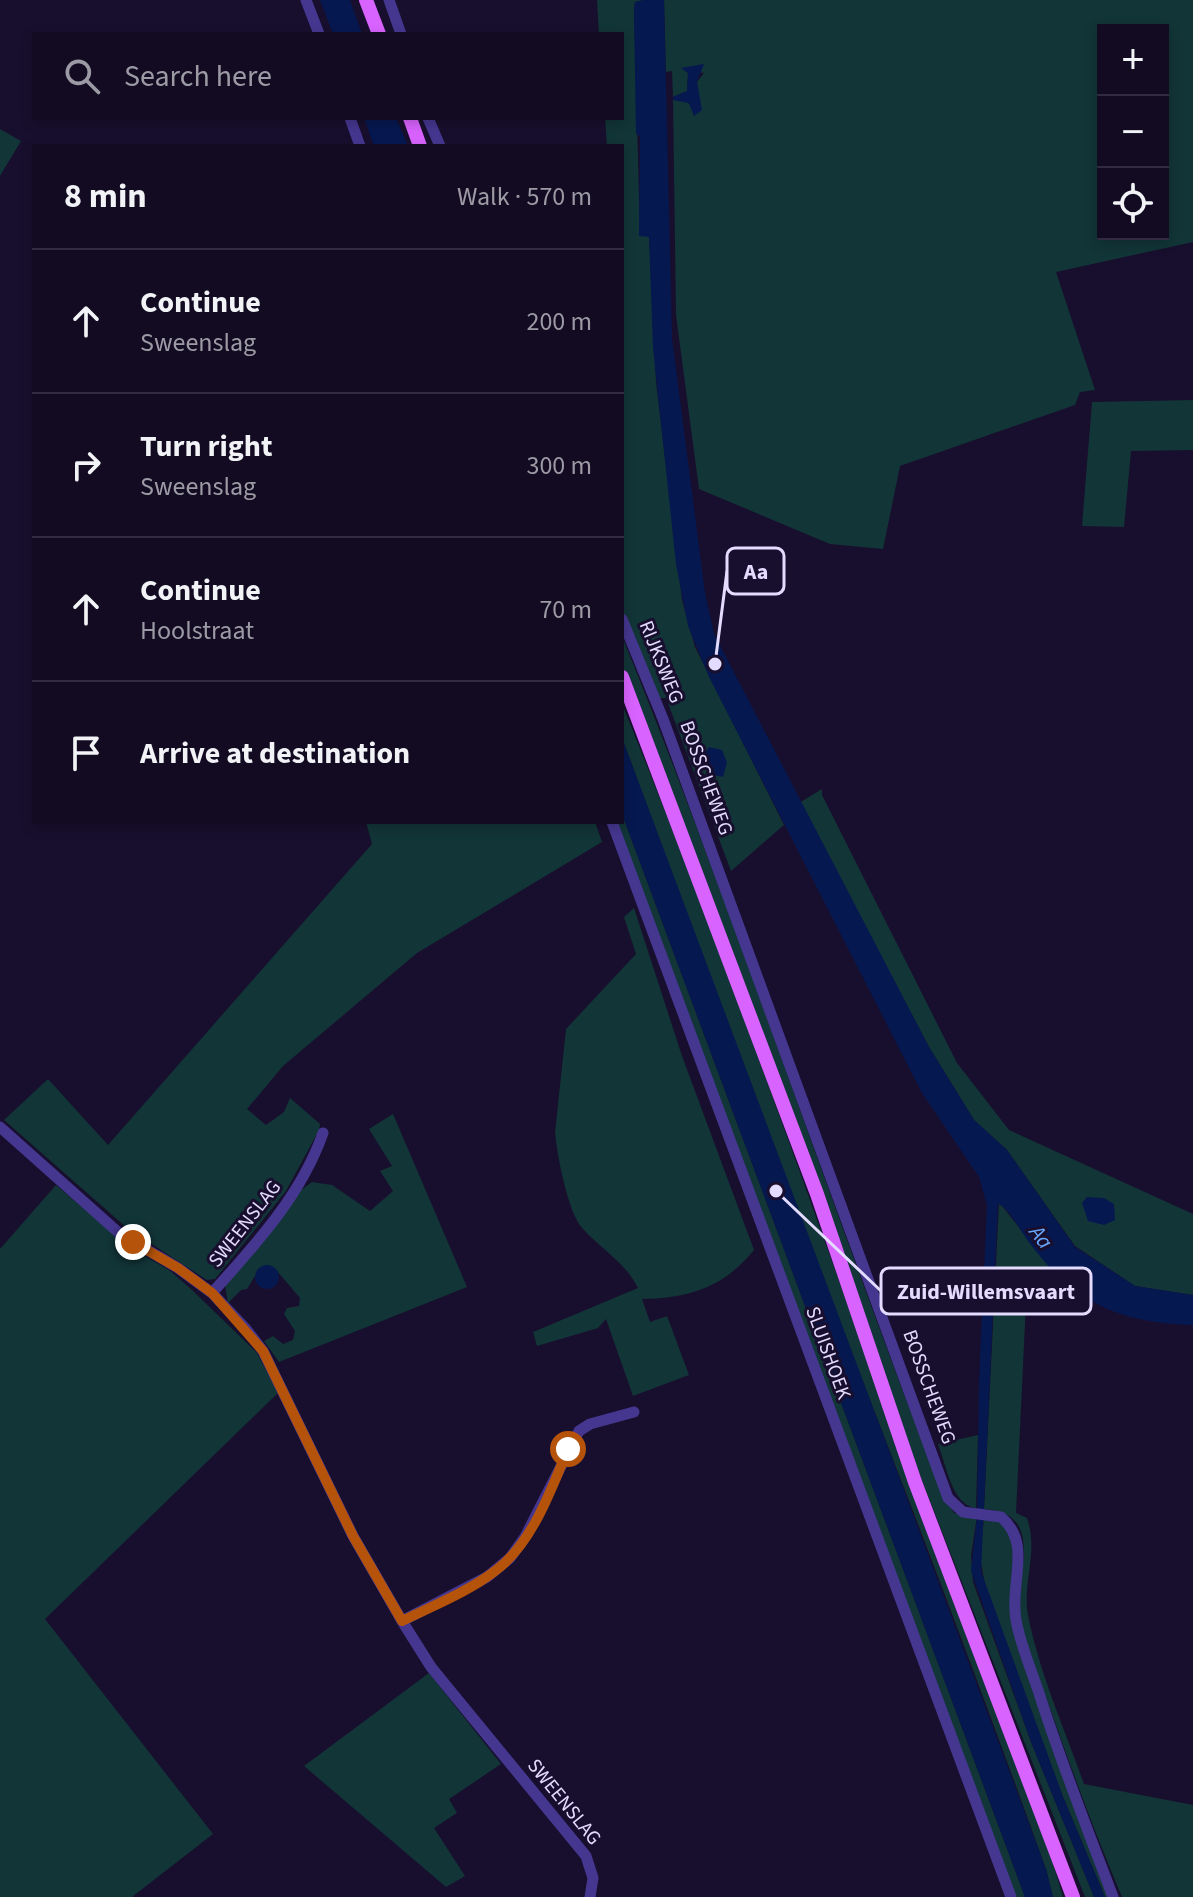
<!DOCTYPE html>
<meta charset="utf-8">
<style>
:root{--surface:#120b22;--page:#1f192f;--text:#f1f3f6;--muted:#9c9ba5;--line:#312b40}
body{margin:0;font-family:"Source Sans 3",sans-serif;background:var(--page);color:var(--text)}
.controls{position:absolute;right:24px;top:24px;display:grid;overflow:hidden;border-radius:0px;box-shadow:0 4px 12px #0003}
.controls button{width:72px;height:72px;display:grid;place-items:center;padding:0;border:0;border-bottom:2px solid var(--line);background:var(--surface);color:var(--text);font:40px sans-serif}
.stop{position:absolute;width:24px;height:24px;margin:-18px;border:6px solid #b45309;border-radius:50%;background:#fff}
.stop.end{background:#b45309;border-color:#fff;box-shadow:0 2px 8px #0008}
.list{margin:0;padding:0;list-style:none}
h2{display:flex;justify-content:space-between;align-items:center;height:104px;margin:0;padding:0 32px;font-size:34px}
h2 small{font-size:26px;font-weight:400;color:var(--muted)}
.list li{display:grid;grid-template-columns:52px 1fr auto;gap:24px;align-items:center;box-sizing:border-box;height:144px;padding:0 32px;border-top:2px solid var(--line)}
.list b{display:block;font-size:30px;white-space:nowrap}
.list p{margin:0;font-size:26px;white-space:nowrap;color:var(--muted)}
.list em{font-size:26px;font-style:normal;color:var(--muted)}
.icon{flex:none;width:44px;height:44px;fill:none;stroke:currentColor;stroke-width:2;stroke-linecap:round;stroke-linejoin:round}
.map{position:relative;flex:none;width:1193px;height:1897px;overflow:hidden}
.search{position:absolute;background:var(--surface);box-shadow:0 4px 12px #0003;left:32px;top:32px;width:592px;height:88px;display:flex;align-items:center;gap:20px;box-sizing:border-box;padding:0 28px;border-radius:0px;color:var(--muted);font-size:30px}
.panel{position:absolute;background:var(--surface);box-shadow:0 4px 12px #0003;left:32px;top:144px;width:592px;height:680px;border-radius:0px}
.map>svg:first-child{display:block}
.green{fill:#123538;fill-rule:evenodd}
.water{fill:#061850}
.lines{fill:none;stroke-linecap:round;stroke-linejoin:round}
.minor{stroke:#453790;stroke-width:11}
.major{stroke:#d963ff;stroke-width:14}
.route{stroke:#b45309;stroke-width:10}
.labels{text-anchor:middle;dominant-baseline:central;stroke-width:6;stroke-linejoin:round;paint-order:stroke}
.street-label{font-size:20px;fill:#e4dcff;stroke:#180f2e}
.water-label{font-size:22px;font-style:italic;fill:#6aa7ff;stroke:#180f2e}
.leader{fill:none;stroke:#e4dcff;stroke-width:3}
.callout-dot{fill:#e4dcff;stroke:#180f2e;stroke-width:3}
.callout{fill:#180f2e;stroke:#e4dcff;stroke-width:3}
.callout-label{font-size:22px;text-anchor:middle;font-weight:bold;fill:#e4dcff}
</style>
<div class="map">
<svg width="1193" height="1897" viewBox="0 0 1193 1897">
<rect width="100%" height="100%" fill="#180f2e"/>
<path class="green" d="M597 0H644L635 2 634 10 640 236H649L656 382 682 600 695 647 784 825 731 871 666 698H659L622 617V146H607L605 118H622V34H599Z
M664 0H1193V242L1056 272 1095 390 1080 392 1075 405 900 466 883 549 830 544 699 489 676 315 673 100H684L690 105 698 99 697 82 704 73 683 69 688 73 687 91 673 97 672 71 666 72ZM1103 30H1163V234H1103Z
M0 129 21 141 0 176Z
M1193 400V450L1131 451 1124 527 1082 526 1092 402Z
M622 636C737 919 831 1209 942 1493L954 1513 977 1516 971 1556 973 1582 1031 1742 1094 1897H1085L916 1465 622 668Z
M622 704C775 1077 896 1462 1045 1837L1063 1897H1053L1046 1869C980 1685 910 1501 838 1318 762 1127 694 931 622 738Z
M822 789V795L957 1063 1009 1130 1193 1214V1295L1135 1286 1075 1246 1007 1150 974 1120 958 1094 929 1047 799 803Z
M622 814 1025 1897H1013L616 822H622Z
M366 822H595L602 842 417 953 283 1066 247 1109 266 1125 284 1112 290 1098 320 1124 319 1130 286 1191 215 1279 207 1280 127 1228 4 1120 48 1079 108 1145 372 844Z
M634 908 682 1056 754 1250C723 1288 689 1298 642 1299L650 1322 667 1316 689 1375 633 1396 606 1319 598 1328 537 1346 533 1332 638 1288C625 1262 602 1250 583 1229 568 1214 557 1154 555 1133L566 1029 636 954 624 917Z
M393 1114 467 1287 279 1362 264 1341 273 1336 283 1344 293 1340 295 1331 284 1314 287 1308 299 1306 300 1298 277 1271 260 1268 247 1289 241 1290 228 1303 225 1285 301 1190 312 1182 332 1185 370 1211 393 1191 380 1171 392 1166 369 1129Z
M56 1185 129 1247 169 1270 191 1289 257 1353 278 1393 45 1619 213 1834 132 1897H0V1249Z
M999 1202 1056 1275 1091 1301 1027 1281 1016 1513 1027 1518C1039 1553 1022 1581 1028 1615 1039 1672 1065 1730 1084 1784L1193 1805V1897H1122C1094 1831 1070 1765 1046 1697 1037 1672 1023 1644 1020 1616 1015 1575 1047 1513 984 1509Z
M978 1435 976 1508C952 1506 946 1464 938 1444Z
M984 1517 995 1518 1015 1538 1010 1600 1112 1897H1105L1103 1892 1063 1797 985 1585 980 1557Z
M429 1673 501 1764 449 1799 457 1813 434 1828 465 1876 446 1887 304 1766Z"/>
<path class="water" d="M320 0H350L362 34H333Z
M644 0H664L672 338 705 593 714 634 929 1047 974 1120 1007 1150 1075 1247 1135 1286 1193 1295V1325C1118 1323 1073 1302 1028 1241 1020 1230 1008 1207 998 1204L981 1571 1063 1797 1105 1897H1094L1031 1742 971 1571 977 1516 979 1381 987 1205 979 1177 922 1093 709 677 688 626 676 564 653 348 649 237 639 236 640 136 636 134 634 10 635 2Z
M704 64 697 82 702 110 694 116 689 103 673 100V97L687 91 688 73 681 68Z
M364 118H396L408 146H374Z
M622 738 1046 1869 1053 1897H1025L622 814Z
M709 747 722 750 727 762 723 777 714 775 707 768 705 753Z
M1087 1197 1104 1198 1114 1204 1115 1220 1104 1225 1088 1221 1082 1203Z
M255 1277a12 12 0 1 1 24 0a12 12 0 1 1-24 0Z"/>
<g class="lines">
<path class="minor" d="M306 0 319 34
M389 0 401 34
M350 118 360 146
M428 118 440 146
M622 619 663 719 948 1498 963 1512 1001 1517C1033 1544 1009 1583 1016 1620 1020 1643 1030 1667 1038 1690 1060 1760 1087 1828 1113 1897
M612 822 1011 1897
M0 1127 119 1233 178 1268 212 1293 246 1329 263 1351 353 1536 402 1621 431 1667 586 1856 593 1878 590 1897
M212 1293C255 1245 301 1196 323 1133
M402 1621 487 1577 510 1558 525 1537 579 1431 590 1424 634 1412"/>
<path class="major" d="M366 0 379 34
M410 118 420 146
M622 677 817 1194 915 1482 1073 1897"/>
</g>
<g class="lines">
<path class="route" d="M133 1242 178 1268 212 1293 263 1351 353 1536 402 1621C432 1606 468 1592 495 1571 532 1544 551 1490 568 1449"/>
</g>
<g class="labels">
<g class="street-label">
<text transform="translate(661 662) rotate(68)">RIJKSWEG</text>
<text transform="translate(706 778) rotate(70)">BOSSCHEWEG</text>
<text transform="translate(245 1224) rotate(-52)">SWEENSLAG</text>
<text transform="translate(828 1353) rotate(70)">SLUISHOEK</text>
<text transform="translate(929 1387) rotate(70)">BOSSCHEWEG</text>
<text transform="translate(564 1802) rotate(51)">SWEENSLAG</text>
</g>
<g class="water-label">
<text transform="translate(1041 1237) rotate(52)">Aa</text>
</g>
</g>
<path class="leader" d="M715 664L727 571M776 1191L881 1291"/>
<g class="callout-dot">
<circle cx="715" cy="664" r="8"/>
<circle cx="776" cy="1191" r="8"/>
</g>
<g class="callout">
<rect x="727" y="548" width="57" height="46" rx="8"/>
<rect x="881" y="1268" width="210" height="46" rx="8"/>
</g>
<g class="callout-label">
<text x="756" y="579">Aa</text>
<text x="986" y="1299">Zuid-Willemsvaart</text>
</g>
</svg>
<div class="controls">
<button>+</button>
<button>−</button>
<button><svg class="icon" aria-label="locate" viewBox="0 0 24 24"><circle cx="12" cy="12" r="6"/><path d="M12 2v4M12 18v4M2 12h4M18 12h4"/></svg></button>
</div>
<div class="stop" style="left:568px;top:1449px"></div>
<div class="stop end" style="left:133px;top:1242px"></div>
<div class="search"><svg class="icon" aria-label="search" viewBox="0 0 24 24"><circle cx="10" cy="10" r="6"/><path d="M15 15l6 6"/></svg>Search here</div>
<section class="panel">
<h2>8 min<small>Walk · 570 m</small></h2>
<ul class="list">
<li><svg class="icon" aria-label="ahead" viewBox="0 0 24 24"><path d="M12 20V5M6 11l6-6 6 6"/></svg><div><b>Continue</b><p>Sweenslag</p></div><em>200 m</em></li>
<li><svg class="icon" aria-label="right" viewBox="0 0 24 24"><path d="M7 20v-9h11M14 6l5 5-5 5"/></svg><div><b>Turn right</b><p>Sweenslag</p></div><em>300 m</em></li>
<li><svg class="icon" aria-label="ahead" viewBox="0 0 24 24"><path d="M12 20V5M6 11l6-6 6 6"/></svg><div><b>Continue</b><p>Hoolstraat</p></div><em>70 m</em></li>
<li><svg class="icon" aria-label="arrive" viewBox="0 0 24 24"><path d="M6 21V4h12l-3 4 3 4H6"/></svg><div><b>Arrive at destination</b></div></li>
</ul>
</section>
</div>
